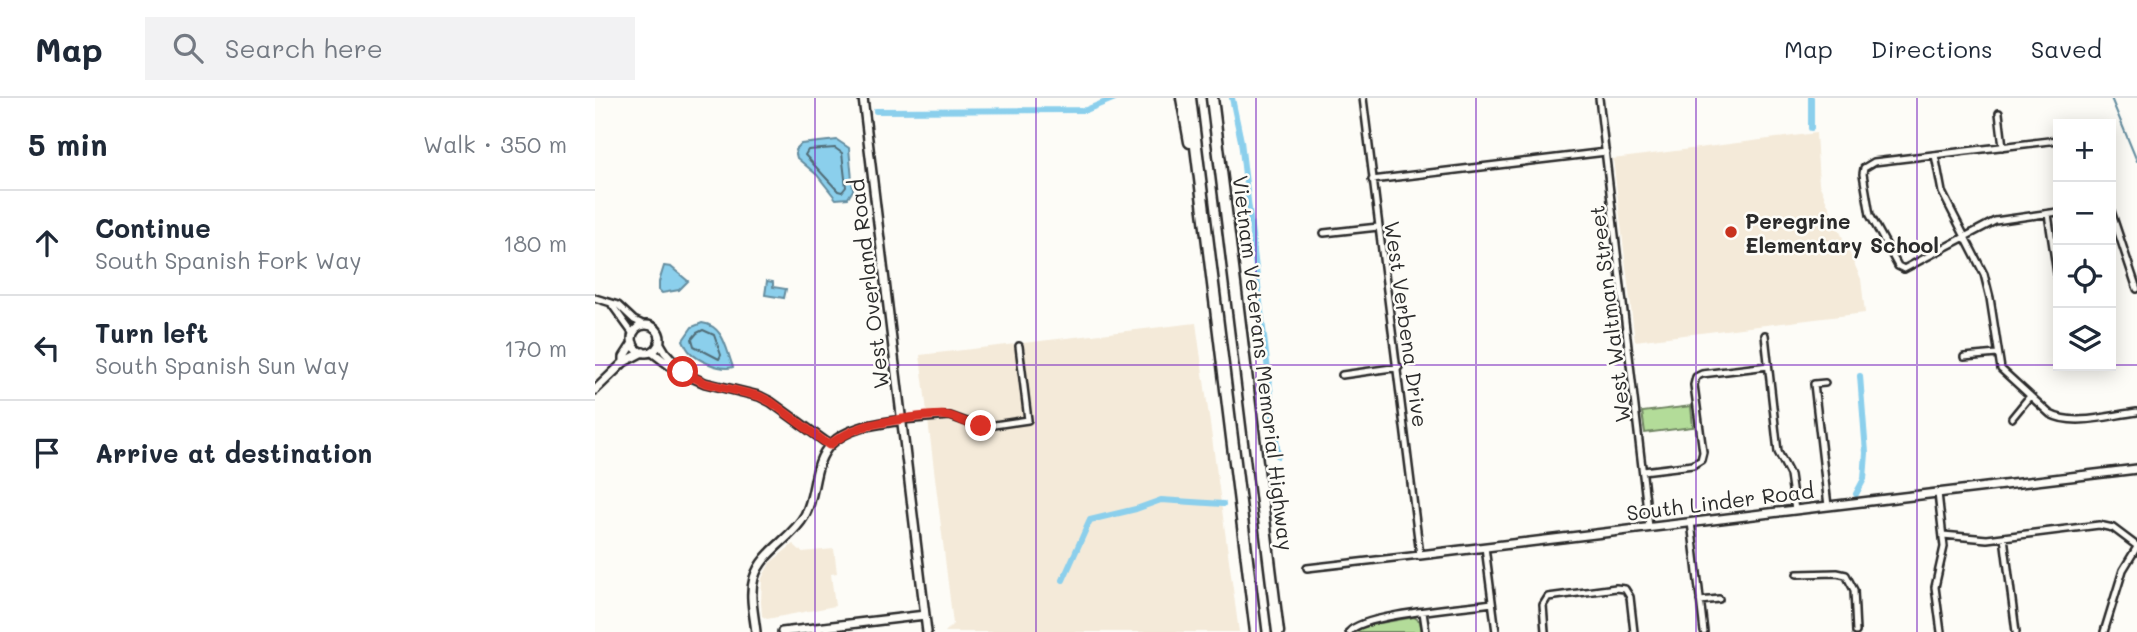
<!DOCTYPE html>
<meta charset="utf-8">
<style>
:root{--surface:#fff;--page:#f2f2f3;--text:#1f2937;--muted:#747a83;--line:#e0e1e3}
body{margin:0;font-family:Mali,sans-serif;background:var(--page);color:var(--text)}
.controls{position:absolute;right:21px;top:21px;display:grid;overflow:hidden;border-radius:0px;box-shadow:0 4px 18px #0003}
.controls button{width:63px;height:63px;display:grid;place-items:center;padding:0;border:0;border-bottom:2px solid var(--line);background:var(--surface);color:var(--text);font:35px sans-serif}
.stop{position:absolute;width:21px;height:21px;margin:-16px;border:5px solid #d93025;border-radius:50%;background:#fff}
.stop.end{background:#d93025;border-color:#fff;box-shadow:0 2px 7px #0008}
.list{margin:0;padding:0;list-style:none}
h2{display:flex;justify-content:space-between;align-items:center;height:91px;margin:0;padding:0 28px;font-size:30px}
h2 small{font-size:23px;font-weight:400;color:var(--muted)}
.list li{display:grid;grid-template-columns:46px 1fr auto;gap:21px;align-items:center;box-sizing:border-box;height:105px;padding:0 28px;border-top:2px solid var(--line)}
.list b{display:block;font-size:26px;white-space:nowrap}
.list p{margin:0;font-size:23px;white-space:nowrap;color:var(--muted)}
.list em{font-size:23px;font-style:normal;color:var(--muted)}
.icon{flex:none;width:38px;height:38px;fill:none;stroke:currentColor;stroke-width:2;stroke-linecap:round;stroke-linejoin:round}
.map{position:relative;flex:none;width:1542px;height:534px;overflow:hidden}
header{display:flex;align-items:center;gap:42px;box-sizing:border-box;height:98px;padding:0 35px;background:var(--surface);border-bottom:2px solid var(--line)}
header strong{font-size:33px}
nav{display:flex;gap:38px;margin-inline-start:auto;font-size:24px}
.search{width:490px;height:63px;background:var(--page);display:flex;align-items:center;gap:18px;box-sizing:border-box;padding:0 24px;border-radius:0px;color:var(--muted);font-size:26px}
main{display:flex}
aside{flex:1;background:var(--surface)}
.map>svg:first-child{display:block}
.built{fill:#f4ead9}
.green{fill:#b3dc99;stroke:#6f8462;stroke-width:2}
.water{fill:#8bcfec;stroke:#658d9f;stroke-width:2}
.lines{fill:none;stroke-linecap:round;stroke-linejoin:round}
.shore{stroke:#516d78;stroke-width:2}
.stream{stroke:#658d9f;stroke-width:2}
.canal{stroke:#8bcfec;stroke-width:6}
.minor-casing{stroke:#2b2b2b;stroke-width:10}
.tertiary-casing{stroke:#2b2b2b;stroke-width:12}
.motorway-casing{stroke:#2b2b2b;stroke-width:15}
.minor{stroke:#fdfcf7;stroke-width:5}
.tertiary{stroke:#fdfcf7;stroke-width:7}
.motorway{stroke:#fdfcf7;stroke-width:10}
.route{stroke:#d93025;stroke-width:9}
.grid{fill:none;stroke:#7b2cbf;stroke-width:2;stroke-opacity:0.55}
.poi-dot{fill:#c8321e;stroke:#fdfcf7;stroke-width:2.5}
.labels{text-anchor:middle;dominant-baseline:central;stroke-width:5;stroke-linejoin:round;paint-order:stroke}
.poi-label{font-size:21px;font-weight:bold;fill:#2b2b2b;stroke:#fdfcf7;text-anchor:start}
.street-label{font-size:21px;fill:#2b2b2b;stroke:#fdfcf7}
</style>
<header>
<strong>Map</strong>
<div class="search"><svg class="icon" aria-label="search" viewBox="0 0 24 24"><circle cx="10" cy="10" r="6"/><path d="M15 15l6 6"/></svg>Search here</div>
<nav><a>Map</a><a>Directions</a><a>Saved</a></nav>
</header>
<main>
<aside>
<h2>5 min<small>Walk · 350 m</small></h2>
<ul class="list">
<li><svg class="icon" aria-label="ahead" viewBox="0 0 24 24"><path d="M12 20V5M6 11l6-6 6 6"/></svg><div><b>Continue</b><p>South Spanish Fork Way</p></div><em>180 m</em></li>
<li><svg class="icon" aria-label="left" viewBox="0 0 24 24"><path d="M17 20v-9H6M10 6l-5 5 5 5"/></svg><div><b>Turn left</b><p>South Spanish Sun Way</p></div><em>170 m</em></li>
<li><svg class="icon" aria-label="arrive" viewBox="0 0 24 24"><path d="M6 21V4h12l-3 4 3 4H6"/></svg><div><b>Arrive at destination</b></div></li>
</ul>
</aside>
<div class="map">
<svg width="1542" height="534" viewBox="0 0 1542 534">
<rect width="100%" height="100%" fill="#fdfcf7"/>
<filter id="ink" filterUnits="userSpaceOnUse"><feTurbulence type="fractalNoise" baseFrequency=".0143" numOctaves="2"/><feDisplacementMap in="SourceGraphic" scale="14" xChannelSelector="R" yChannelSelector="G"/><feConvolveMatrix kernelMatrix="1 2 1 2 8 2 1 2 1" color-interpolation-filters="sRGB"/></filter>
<g filter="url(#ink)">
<path class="built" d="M1221 35 1224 86 1266 181 1270 215 1040 243 1018 61Z
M601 225 644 534H350L358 526 325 257Z
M198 446 207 454 239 451 242 475 236 476 240 508 172 521 167 518 166 504 167 480 175 465Z"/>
<path class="green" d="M1096 308 1098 329 1050 335 1047 314Z
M819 519 825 523 827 534H758L763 529Z"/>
<path class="water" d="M242 42 254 50 258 92 253 100 241 101 222 77 202 60 200 52 206 46Z
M69 168 76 169 93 183 84 192 67 195 64 192V184Z
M172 183 178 184V189L191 191 189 200 170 197Z
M107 225C129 228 131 251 138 269 126 273 103 263 94 253 91 250 90 246 88 242L97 229Z"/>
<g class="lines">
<path class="shore" d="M240 50 247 55 251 89 247 94 243 93 210 57 213 52Z
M108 232 119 237 126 257 124 261 99 248 97 241 102 235Z"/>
<path class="stream" d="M1516 0 1542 63"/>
<path class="canal" d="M637 0 646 43 683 358
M1216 0V30
M281 13 491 12 520 0
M1261 396 1269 381 1271 355 1265 278
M468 482 495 422 541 411 566 402 628 406"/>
<defs>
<path id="minor" d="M1004 0 1054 429
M1404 15 1408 49
M1463 42 1279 64 1269 70 1268 76 1275 117 1303 168 1309 171 1400 123 1463 114
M1340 57 1347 94 1389 176 1395 200 1406 271 1455 316C1479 329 1516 317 1542 314
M777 82 1011 54
M1516 113 1542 191
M1453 116 1463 182
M729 135 783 129
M0 200 23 207 39 222 50 227
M17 207 38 236
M1170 237 1183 354 1195 377 1200 412
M1369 259 1402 256
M747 277 804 269
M1230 285 1219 286 1233 408
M1417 320 1435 298
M307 322 355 318 386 329 433 322 424 248
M1048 373 1098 367 1106 362 1108 354 1099 287 1101 279 1107 276 1173 268
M1343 395 1349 449 1340 489 1346 534
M1096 424 1109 534
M1348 437 1392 441 1504 427 1518 430 1542 448
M1409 439 1421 534
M890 449 901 534
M712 470 825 457 768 0
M1202 476 1242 475 1251 477 1259 492 1261 534
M1105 503 1124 501
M828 514 831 534
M754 534C767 516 871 509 897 505
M950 534 948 507 953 499 1021 490 1030 491 1035 499 1039 534
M1509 534 1528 472 1542 449"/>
<path id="tertiary" d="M268 0 332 534
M37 241a14 14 0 1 1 28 0a14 14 0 1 1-28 0Z
M64 244 70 254 88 274
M57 254 82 273 110 285 164 298 176 304 235 347
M29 264V259L38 245
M0 292 29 264 48 254
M825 457 1542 371
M161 534C159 516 154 497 159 480 167 453 197 441 210 417 222 395 217 365 236 346 254 328 283 326 307 322
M187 534 330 517"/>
<path id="motorway" d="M587 0 595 44
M595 0 661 534
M617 0 683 534"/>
</defs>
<use href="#minor" class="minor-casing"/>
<use href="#tertiary" class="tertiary-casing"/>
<use href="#motorway" class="motorway-casing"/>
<use href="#minor" class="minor"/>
<use href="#tertiary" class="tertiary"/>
<use href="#motorway" class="motorway"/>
</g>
</g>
<g class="lines" filter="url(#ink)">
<path class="route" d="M88 274 110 285 164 298 176 304 234 347C245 339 255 333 268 329 284 324 340 315 355 318 366 321 375 328 386 328"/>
</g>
<path class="grid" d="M220 0V534M441 0V534M661 0V534M881 0V534M1101 0V534M1322 0V534M0 267H1463M1516 267H1542"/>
<circle class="poi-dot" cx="1136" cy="134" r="7"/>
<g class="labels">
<g class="poi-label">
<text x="1150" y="122">Peregrine<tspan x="1150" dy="24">Elementary School</tspan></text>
</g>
<g class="street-label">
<text transform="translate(273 186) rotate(-97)">West Overland Road</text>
<text transform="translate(1014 216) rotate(-97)">West Waltman Street</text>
<text transform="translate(812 226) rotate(82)">West Verbena Drive</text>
<text transform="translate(669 265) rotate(83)">Vietnam Veterans Memorial Highway</text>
<text transform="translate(1125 403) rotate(-7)">South Linder Road</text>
</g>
</g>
</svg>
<div class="controls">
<button>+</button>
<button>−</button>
<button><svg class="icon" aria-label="locate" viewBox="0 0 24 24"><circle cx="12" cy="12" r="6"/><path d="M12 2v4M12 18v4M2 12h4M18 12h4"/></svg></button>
<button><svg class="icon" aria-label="layers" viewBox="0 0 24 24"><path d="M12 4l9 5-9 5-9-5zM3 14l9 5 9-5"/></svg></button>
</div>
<div class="stop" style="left:88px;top:274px"></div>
<div class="stop end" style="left:386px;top:328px"></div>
</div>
</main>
